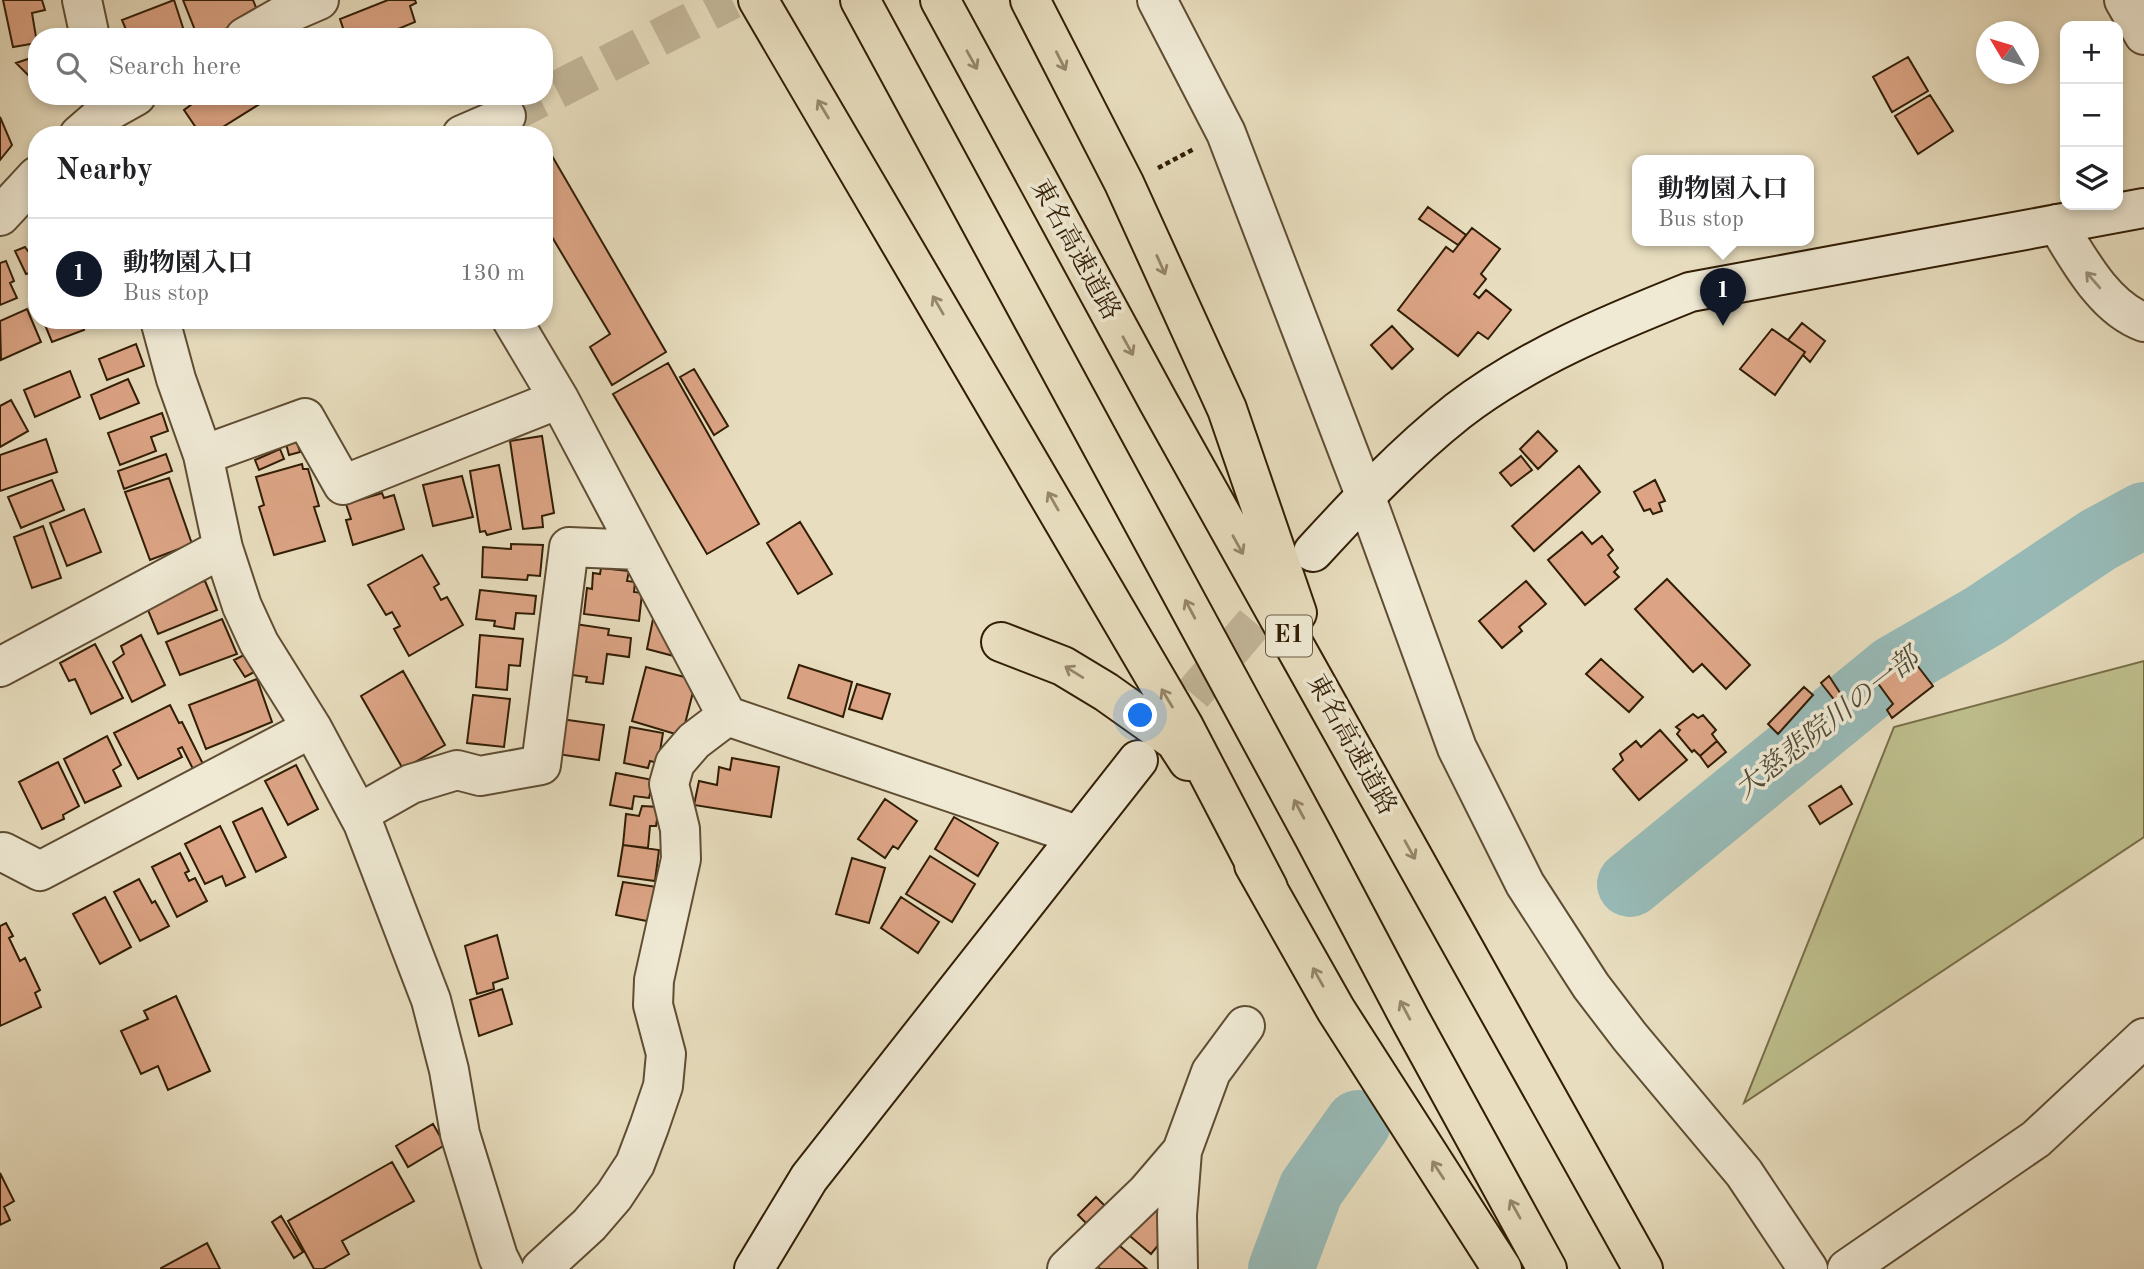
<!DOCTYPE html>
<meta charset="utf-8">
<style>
:root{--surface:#fff;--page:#f2f2f2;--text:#202124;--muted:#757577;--line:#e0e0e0;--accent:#111827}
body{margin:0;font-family:"Old Standard TT","Noto Serif JP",serif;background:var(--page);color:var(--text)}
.controls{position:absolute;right:21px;top:21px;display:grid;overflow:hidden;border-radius:14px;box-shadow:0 4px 10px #0003}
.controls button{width:63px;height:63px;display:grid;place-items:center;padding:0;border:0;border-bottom:2px solid var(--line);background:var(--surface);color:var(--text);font:35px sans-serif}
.compass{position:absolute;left:1976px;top:21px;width:63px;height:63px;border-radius:50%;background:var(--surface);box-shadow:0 4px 10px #0003;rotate:308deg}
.you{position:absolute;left:1141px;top:716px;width:24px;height:24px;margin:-18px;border:5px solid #fff;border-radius:50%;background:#1a73e8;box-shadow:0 0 0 10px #1a73e833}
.badge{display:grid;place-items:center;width:46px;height:46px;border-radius:50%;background:var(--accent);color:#fff;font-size:23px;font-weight:700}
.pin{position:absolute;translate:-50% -58px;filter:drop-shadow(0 2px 4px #0008)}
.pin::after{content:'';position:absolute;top:37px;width:24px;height:21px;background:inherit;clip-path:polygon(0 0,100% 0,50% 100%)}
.popup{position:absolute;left:1632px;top:155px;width:182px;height:91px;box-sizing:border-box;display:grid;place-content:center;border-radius:14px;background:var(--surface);filter:drop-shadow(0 2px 5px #0005);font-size:23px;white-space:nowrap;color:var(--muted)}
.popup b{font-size:26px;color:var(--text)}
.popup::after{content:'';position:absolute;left:50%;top:100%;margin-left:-14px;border:14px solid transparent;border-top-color:var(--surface)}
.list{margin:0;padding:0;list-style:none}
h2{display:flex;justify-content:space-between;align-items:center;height:91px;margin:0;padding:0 28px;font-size:30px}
h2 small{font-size:23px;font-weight:400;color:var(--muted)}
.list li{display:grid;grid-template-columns:46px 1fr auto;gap:21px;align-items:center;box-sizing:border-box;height:112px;padding:0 28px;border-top:2px solid var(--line)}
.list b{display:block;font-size:26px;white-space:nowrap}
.list p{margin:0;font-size:23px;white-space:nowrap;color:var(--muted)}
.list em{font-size:23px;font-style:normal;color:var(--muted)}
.icon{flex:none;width:38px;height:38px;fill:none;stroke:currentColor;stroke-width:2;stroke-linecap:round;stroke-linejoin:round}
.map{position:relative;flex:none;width:2144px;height:1269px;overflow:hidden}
.search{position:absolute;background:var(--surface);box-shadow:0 4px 10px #0003;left:28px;top:28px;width:525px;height:77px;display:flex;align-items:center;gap:18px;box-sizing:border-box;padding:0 24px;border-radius:28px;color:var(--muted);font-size:26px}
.panel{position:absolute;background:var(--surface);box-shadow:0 4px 10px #0003;left:28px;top:126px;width:525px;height:203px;border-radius:28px}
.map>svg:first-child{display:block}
.green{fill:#bebf8d;stroke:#786e48;stroke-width:2}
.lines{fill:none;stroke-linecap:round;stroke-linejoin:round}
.river{stroke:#98bbb8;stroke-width:66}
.building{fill:#dca485;stroke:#311d04;stroke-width:2}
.street-tunnel{stroke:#c3b79a;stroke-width:38;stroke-dasharray:38 19;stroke-linecap:butt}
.secondary-tunnel{stroke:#c3b79a;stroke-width:38;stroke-dasharray:38 19;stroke-linecap:butt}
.street-casing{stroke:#5f4d33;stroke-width:42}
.secondary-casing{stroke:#311d04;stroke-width:42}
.highway-casing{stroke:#311d04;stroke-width:42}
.path{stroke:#311d04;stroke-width:4.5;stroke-dasharray:5 3.5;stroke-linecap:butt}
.street{stroke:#f0ead5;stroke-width:38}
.secondary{stroke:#f0ead5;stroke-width:38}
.highway{stroke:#e8debf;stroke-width:38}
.oneway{stroke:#96876b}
.oneway2{stroke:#9a8e77}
.labels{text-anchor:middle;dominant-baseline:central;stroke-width:7;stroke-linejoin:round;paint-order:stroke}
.shield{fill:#f0ead5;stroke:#6a5a43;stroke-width:2}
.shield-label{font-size:24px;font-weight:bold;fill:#311d04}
.street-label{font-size:26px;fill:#311d04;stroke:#f0ead5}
.water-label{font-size:28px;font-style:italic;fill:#504c3a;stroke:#f0ead5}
</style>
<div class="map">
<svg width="2144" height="1269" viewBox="0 0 2144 1269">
<rect width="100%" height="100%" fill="#e8debf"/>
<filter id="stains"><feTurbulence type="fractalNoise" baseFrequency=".00286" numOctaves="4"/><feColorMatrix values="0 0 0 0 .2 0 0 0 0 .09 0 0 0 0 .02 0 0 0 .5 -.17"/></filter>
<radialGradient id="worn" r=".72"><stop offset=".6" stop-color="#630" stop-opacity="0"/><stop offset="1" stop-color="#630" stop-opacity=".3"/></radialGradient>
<path class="green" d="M2144 661V837L1744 1103 1894 727Z"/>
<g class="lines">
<path class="river" d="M1630 884 1894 668 1984 616 2098 540 2144 515
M1281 1269 1311 1189 1358 1123"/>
</g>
<path class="building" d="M3 0H42L45 10 32 13 37 43 13 47Z
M174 0 186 37H129L122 20Z
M183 0H253L259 15 206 37 205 33 197 35Z
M388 0H415L416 3 410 6 415 22 393 31 394 35 389 37H346L340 19Z
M37 56V84L16 63Z
M1908 57 1928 91 1892 112 1873 77Z
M1930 95 1953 131 1918 154 1895 116Z
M203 96H263L266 100 210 135H201L184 110Z
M0 117 12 145 0 160Z
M548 149 666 352 612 385 590 347 610 334 552 237 544 242V151Z
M1428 207 1466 235 1458 245 1419 219Z
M1472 228 1500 249 1481 274 1486 279 1474 294 1479 298 1486 290 1511 310 1488 339 1478 332 1458 356 1398 310 1446 247 1453 252Z
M25 247 28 251 37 248V271L26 274 15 251Z
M6 261 14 281 10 283 17 298 0 305V263Z
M27 309 41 342 1 360 0 321Z
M43 320H80L84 330 52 342Z
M1802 323 1825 341 1810 362 1803 355 1805 352 1788 340Z
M1392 326 1413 349 1392 369 1371 345Z
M1772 329 1805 352 1775 395 1740 369Z
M136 344 144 366 107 380 99 359Z
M668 363 759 524 707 554 613 394Z
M694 369 728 426 714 435 680 377Z
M70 371 80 397 35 417 24 390Z
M128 379 139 403 100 419 91 395Z
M11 400 28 431 0 447V406Z
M162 413 168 431 151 437 156 451 120 465 108 433Z
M1538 431 1557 451 1538 469 1520 449Z
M542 436 554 513 542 516 543 527 523 529 510 441Z
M46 439 57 472 0 491V455Z
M297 442 300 452 289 455 286 444Z
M280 449 284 459 259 470 255 460Z
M166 454 172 471 124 489 118 471Z
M1521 456 1532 470 1511 486 1500 473Z
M302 464 303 469H308L319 506 314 507 325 541 274 555 259 507 264 505 256 477Z
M499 465 511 529 487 535 485 531 480 532 470 471Z
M1579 466 1600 492 1534 551 1512 526Z
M462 476 473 517 433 526 423 485Z
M169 478 192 544 150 560 125 492Z
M52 480 64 510 21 528 8 497Z
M1655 480 1665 501 1659 503 1662 511 1653 514 1650 509 1644 511 1634 492Z
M382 493 384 498 394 495 404 529 353 545 346 520 351 519 346 504Z
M84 509 101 552 67 566 50 523Z
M800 522 832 574 798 594 767 543Z
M43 526 61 578 32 588 14 537Z
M1582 532 1592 544 1602 536 1613 550 1608 555 1618 568 1614 572 1619 577 1585 605 1548 560Z
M511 544 543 545 540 576 528 575 527 580 482 577 483 547 511 549Z
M422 555 439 584 434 587 441 600 447 597 463 625 409 656 394 629 400 626 392 612 386 615 368 585Z
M601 568 629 571 627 581 635 582 634 592 642 593 639 621 584 614 587 588 592 589 593 573 600 574Z
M1667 579 1750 665 1726 689 1702 664 1693 672 1635 609Z
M205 581 217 610 158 634 142 596Z
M1526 581 1546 604 1519 627 1522 631 1502 648 1479 621Z
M480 590 536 596 534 614 516 613 514 629 494 626 495 621 476 619Z
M655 609 689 660 647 649Z
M222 619 237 654 180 675 166 642Z
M575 624 609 629 608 635 631 638 629 657 607 654 603 684 586 682 587 677 565 674Z
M141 635 165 685 132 702 113 662 124 654 121 646Z
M480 635 523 639 520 666 509 665 507 690 476 687Z
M95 644 123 698 91 714 75 679 69 681 60 663Z
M246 654 256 671 245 677 234 660Z
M1910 656 1933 686 1892 718 1887 710 1893 704 1877 682Z
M1601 659 1643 697 1629 712 1586 674Z
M799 665 852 682 843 717 788 698Z
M646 667 696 680 682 736 632 721Z
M403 671 445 745 403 769 361 696Z
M1829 676 1846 702 1840 707 1821 683Z
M257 679 272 722 206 749 189 705Z
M857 684 890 694 882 719 849 709Z
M1804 687 1813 695 1778 734 1768 724Z
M473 695 510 699 504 747 467 743Z
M170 705 179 723 182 722 205 768 195 773 182 747 178 749 182 757 138 779 114 733Z
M1693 714 1698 718 1703 715 1716 730 1712 734 1717 741 1700 756 1694 750 1692 752 1677 734 1680 730 1676 727Z
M561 719 604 725 599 760 557 754Z
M630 727 663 733 658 763 650 761 648 768 624 763Z
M1660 730 1687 760 1639 800 1613 769 1623 760 1620 754 1636 741 1641 747Z
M107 736 121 765 113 770 121 786 85 803 64 759Z
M1717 741 1726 752 1708 767 1700 756Z
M732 758 779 767 771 817 694 805 699 781 717 785 719 767 730 770Z
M58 762 79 806 63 815 64 819 42 829 19 782Z
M296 765 318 809 288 825 265 781Z
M616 773 653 780 649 798 634 796 632 809 610 805Z
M1841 786 1852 804 1820 824 1809 806Z
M885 799 917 821 898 849 893 846 885 858 858 839Z
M642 806 659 807 656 826H650L648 848 623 845 626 814 639 816Z
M262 808 286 857 256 872 233 822Z
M954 817 998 843 978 876 935 849Z
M220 826 245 877 226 886 222 876 205 884 185 844Z
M623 845 659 850 655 881 618 876Z
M180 853 189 871 185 873 189 881 195 878 207 901 177 917 152 867Z
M930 856 975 884 952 922 906 894Z
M852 858 885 868 869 923 836 914Z
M139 879 152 903 155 901 169 926 140 941 114 892Z
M623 882 657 887 652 922 616 915Z
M105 897 131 947 100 964 73 914Z
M901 897 939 922 918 953 881 928Z
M6 923 13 936 9 938 20 961 25 958 40 990 35 993 41 1007 0 1026V926Z
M497 935 508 978 493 983 494 989 477 994 465 946Z
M502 989 512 1024 479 1036 470 1000Z
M176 996 210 1071 168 1090 158 1066 141 1074 121 1031 148 1019 144 1011Z
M433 1124 445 1145 408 1167 396 1146Z
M392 1162 414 1201 342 1241 349 1254 323 1269H314L288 1221Z
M0 1173 14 1201 4 1207 10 1220 0 1225Z
M1156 1195 1165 1237 1151 1254 1124 1231Z
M1096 1197 1111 1212 1093 1230 1078 1215Z
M281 1216 303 1252 294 1258 272 1222Z
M1114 1241 1147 1269H1100L1096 1265Z
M207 1243 220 1269H161V1268Z"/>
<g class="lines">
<path class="street-tunnel" d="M506 116 732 0"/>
<path class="secondary-tunnel" d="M1156 738 1292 578"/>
<defs>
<path id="street" d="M82 0 90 37
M1157 0 1226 133 1365 495 1457 748 1525 884 1591 986 1630 1037 1744 1173 1808 1269
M2124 0 2144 35
M245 37 282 16 319 0
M79 135 102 115 136 96
M462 135 506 116
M0 216 37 176
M2057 224C2078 258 2104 308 2144 322
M160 320 176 379 203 455 223 548 242 606 259 643 312 728 363 823 431 1000 449 1070 460 1134 498 1257 504 1269
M512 320 559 399 727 716 1077 835
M203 455 305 418 343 485 559 399
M0 667 223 548
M358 814 411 784 457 770 480 776 541 765 569 547 639 550
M0 853 3 852 40 871 312 728
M541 1269 589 1225 614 1196 635 1164 649 1127 663 1086 666 1054 653 1005 654 980 681 859 680 829 669 784 675 763 694 741 727 716
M1067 1269 1146 1193 1182 1151 1211 1072 1245 1026
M1178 1269 1177 1215 1182 1151
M1847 1269 2036 1139 2144 1038"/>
<path id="secondary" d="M1313 552C1359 502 1405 453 1458 411 1527 358 1610 324 1690 292L2144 208
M754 1269 809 1178 1138 760"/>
<path id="highway" d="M758 0 1183 725 1268 888
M860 0 1315 839 1410 1019 1547 1269
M940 0 1159 403 1643 1269
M1030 0 1124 183 1227 409 1297 613
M1001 642 1063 666 1106 692 1175 741 1188 761
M1254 865 1336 1010 1502 1269"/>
</defs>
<use href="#street" class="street-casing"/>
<use href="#secondary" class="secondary-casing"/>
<use href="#highway" class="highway-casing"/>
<path class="path" d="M1158 168 1194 149"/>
<use href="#street" class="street"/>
<use href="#secondary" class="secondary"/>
<use href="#highway" class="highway"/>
</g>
<defs><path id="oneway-shaft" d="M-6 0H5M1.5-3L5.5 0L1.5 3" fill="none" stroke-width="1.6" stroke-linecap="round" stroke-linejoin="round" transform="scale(1.75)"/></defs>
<g class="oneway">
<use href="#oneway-shaft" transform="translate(972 60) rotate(61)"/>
<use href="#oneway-shaft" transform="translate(1061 61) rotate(63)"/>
<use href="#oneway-shaft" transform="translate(823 109) rotate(-121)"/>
<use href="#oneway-shaft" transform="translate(1161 265) rotate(66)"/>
<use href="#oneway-shaft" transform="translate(938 305) rotate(-120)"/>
<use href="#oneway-shaft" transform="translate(1128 346) rotate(61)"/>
<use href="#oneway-shaft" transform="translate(1053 501) rotate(-120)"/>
<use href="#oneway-shaft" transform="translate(1238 545) rotate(61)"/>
<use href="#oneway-shaft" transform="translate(1190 609) rotate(-118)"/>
<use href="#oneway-shaft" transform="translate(1074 672) rotate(-148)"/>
<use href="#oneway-shaft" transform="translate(1167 698) rotate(-121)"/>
<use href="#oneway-shaft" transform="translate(1299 809) rotate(-118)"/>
<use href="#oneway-shaft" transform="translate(1410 850) rotate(61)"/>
<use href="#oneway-shaft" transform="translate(1318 977) rotate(-119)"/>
<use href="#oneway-shaft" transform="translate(1405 1010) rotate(-118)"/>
<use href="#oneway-shaft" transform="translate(1438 1170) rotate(-123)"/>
<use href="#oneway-shaft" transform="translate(1515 1209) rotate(-119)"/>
</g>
<use class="oneway2" href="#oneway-shaft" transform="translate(2093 280) rotate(-131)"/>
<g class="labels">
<rect class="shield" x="1266" y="615.5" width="46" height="41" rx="5"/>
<g class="shield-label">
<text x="1289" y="636">E1</text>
</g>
<g class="street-label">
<text transform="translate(1075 250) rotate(61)">東名高速道路</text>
<text transform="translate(1351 745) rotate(61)">東名高速道路</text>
</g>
<g class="water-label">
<text transform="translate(1828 725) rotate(-38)">大慈悲院川の一部</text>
</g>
</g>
<rect width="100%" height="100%" filter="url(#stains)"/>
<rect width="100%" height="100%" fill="url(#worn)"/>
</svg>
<div class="controls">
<button>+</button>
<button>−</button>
<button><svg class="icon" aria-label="layers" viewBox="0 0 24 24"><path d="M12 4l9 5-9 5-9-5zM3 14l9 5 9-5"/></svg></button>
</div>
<svg class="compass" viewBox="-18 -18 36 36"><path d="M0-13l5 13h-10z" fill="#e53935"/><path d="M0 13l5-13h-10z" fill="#757577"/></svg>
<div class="you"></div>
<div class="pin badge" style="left:1723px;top:326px">1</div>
<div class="popup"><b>動物園入口</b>Bus stop</div>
<div class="search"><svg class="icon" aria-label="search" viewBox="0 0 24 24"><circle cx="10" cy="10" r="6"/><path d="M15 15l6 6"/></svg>Search here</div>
<section class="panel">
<h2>Nearby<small></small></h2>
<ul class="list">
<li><span class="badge">1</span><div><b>動物園入口</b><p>Bus stop</p></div><em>130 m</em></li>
</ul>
</section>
</div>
